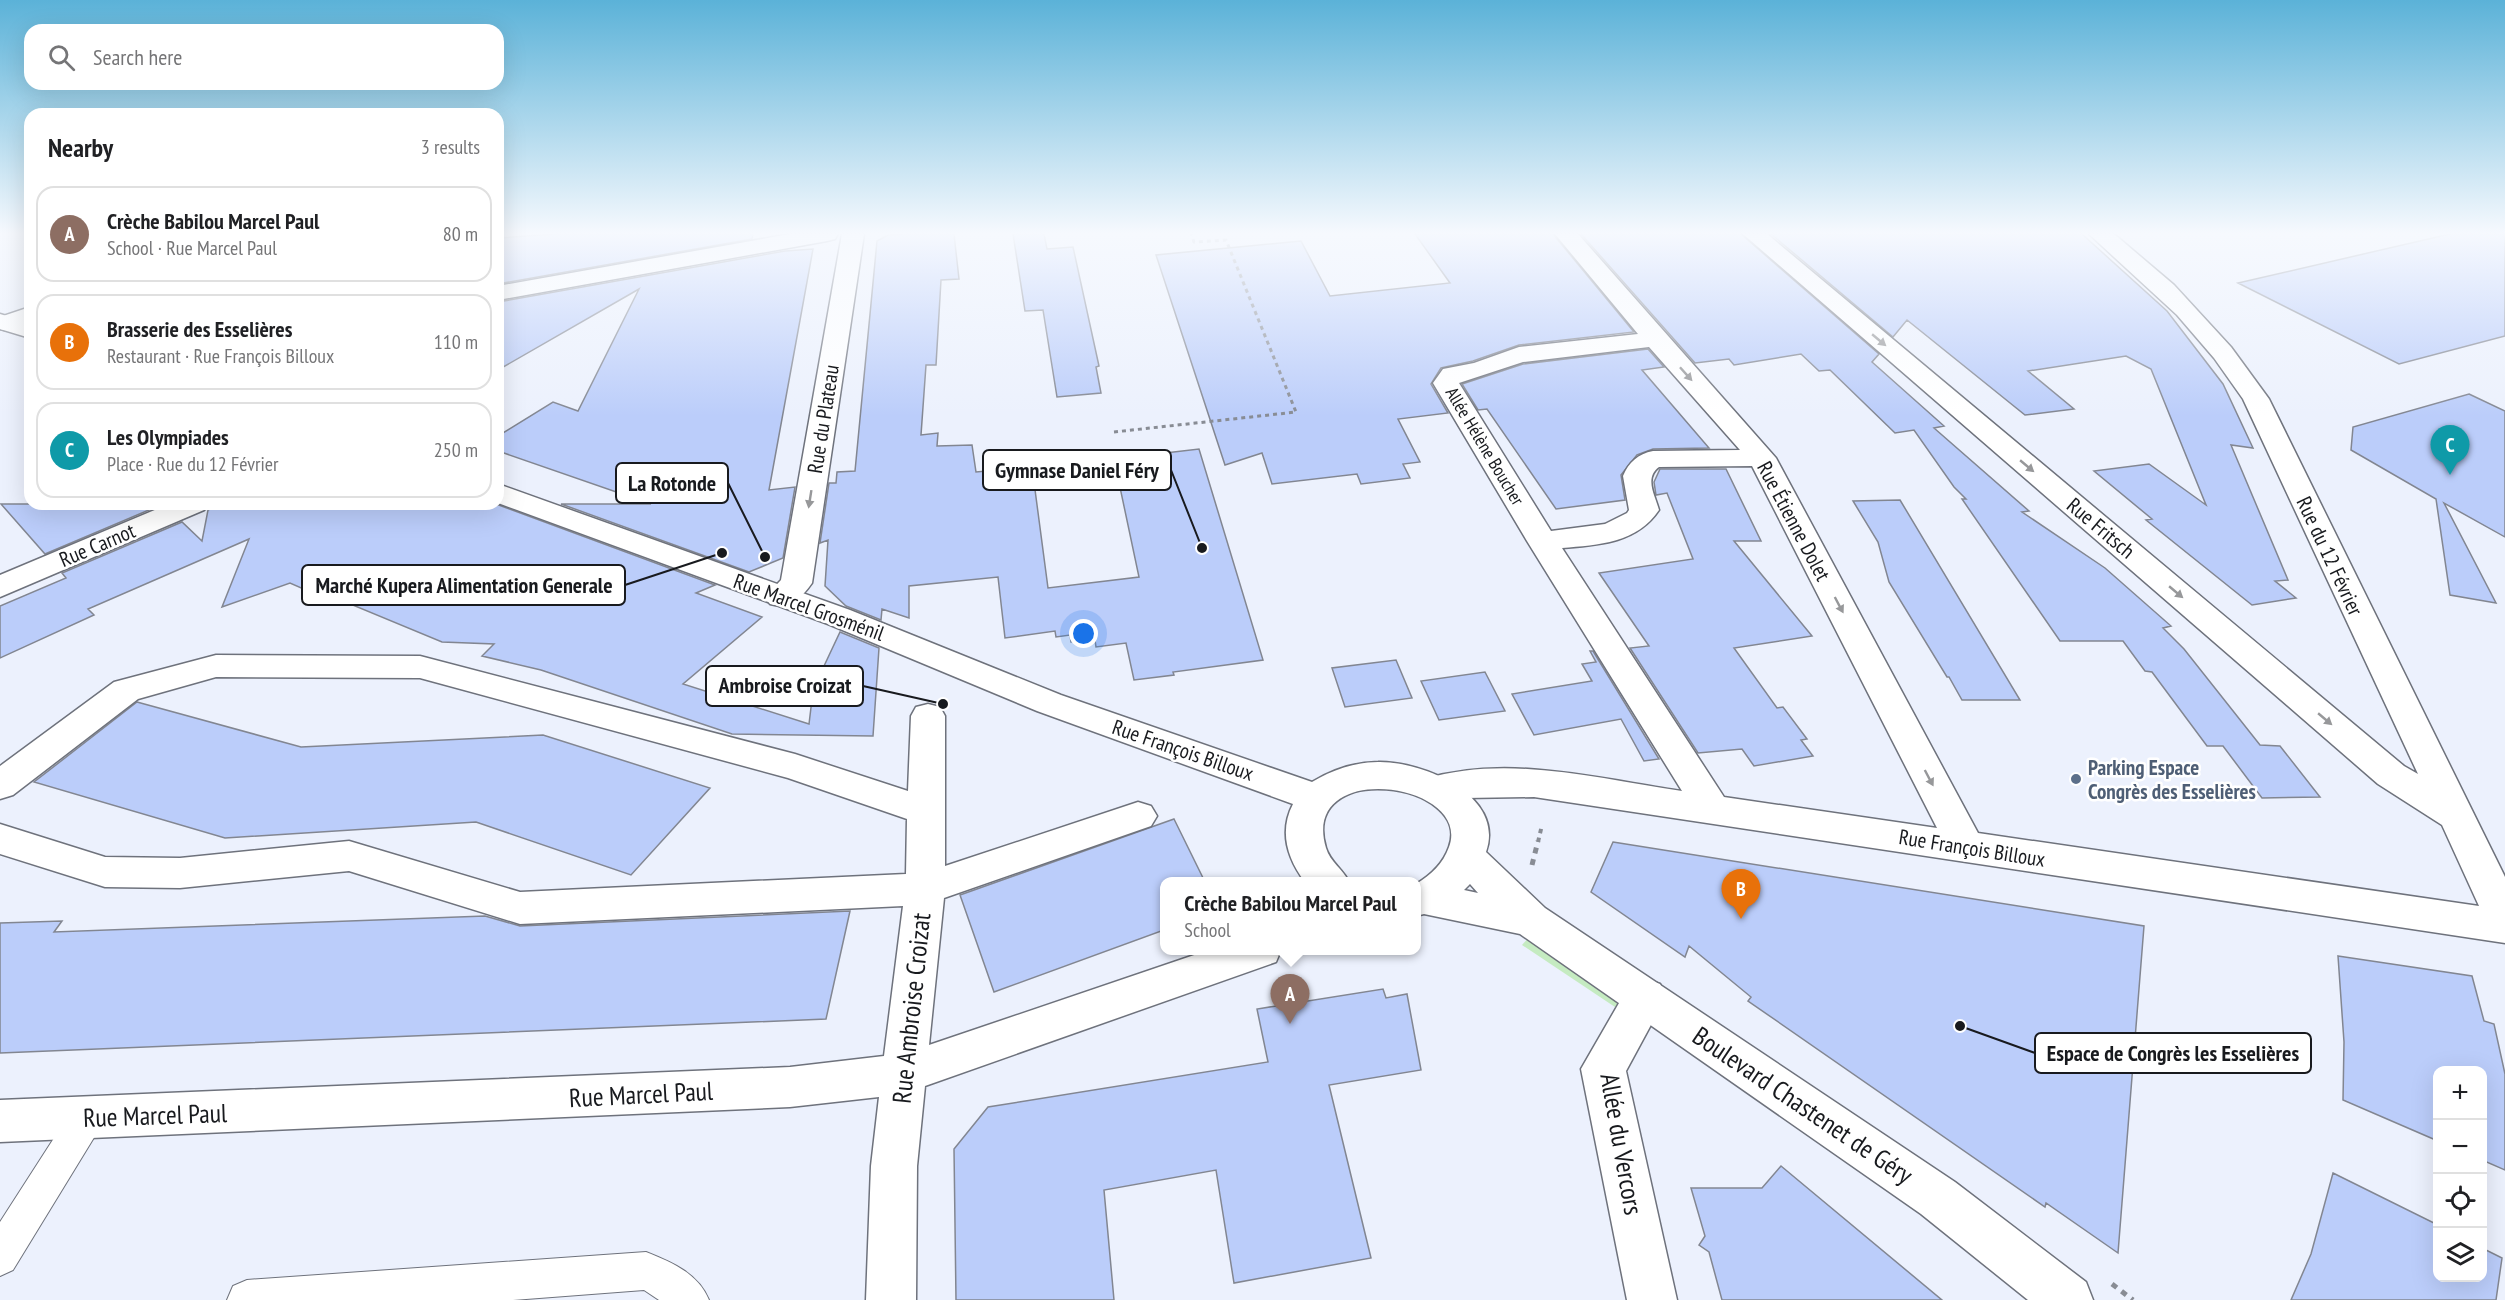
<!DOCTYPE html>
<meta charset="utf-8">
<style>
:root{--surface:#fff;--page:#f2f2f2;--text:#202124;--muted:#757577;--line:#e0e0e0;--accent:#7c3aed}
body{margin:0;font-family:"PT Sans Narrow",sans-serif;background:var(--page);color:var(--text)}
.controls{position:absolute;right:18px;bottom:18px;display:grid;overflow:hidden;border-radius:12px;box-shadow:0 6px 24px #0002}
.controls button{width:54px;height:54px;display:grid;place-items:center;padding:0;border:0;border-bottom:2px solid var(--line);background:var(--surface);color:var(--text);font:30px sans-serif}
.you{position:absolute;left:1084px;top:634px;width:21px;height:21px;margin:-15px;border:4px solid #fff;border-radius:50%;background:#1a73e8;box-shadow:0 0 0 9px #1a73e833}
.badge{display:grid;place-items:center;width:39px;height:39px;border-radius:50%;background:var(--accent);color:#fff;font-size:20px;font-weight:700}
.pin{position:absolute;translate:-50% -50px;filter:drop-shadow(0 2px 3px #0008)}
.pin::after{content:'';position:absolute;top:32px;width:21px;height:18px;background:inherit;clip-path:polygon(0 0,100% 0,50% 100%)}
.popup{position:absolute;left:1160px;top:877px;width:261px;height:78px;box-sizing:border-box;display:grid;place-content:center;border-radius:12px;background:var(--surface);filter:drop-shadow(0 2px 4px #0005);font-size:20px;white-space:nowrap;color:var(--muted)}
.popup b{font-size:22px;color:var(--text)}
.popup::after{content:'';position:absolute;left:50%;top:100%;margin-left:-12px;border:12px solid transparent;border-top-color:var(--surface)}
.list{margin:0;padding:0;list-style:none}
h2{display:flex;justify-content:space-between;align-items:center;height:78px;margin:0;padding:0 24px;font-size:26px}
h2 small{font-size:20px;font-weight:400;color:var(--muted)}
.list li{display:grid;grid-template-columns:39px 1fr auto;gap:18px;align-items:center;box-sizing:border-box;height:96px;margin:0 12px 12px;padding:0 12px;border:2px solid var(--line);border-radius:18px}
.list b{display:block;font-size:22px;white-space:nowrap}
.list p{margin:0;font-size:20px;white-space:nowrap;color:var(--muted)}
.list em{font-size:20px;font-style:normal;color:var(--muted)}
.icon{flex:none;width:33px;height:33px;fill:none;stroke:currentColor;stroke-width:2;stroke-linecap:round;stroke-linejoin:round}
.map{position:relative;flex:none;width:2505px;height:1300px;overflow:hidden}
.search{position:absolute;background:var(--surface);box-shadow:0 6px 24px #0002;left:24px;top:24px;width:480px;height:66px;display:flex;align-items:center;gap:15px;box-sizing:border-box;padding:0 21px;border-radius:18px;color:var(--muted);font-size:22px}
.panel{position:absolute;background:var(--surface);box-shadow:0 6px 24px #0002;left:24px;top:108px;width:480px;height:402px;border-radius:18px}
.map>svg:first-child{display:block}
.green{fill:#c5ebc1}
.building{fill:#bbcdfa;stroke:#828691;stroke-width:1.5}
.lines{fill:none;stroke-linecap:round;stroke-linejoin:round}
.lane-casing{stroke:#6e727c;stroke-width:2}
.street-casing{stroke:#6e727c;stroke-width:3}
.secondary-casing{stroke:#6e727c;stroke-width:3}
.path-far2{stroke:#888c94;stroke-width:3;stroke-dasharray:4 4;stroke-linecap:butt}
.path-far1{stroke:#888c94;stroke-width:4;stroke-dasharray:4.5 4.5;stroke-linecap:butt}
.path{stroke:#888c94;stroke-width:5;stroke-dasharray:6 6;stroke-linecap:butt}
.lane{fill:#fff;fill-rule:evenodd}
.street{fill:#fff;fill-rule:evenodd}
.secondary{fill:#fff;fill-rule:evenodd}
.oneway{fill:#97989a}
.service-dot{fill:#5c6f8a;stroke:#fff;stroke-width:2}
.labels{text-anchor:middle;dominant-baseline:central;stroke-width:5;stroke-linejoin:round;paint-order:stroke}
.far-street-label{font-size:18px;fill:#181a1e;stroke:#fff}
.street-label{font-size:21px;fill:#181a1e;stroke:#fff}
.service-label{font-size:21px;font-weight:bold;fill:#4e5e75;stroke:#fff;text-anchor:start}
.near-street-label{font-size:26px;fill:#181a1e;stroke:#fff}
.leader{fill:none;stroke:#181a1e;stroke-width:2}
.callout-dot{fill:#181a1e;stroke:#fff;stroke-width:2}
.callout{fill:#fff;stroke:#181a1e;stroke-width:2}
.callout-label{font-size:22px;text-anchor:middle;font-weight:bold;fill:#181a1e}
</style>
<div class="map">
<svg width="2505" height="1300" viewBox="0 0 2505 1300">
<rect width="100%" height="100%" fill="#ecf1fd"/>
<path class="green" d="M1532 934 1624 995 1615 1007 1522 945Z"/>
<path class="building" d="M556 234H753L752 239 498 284V238Z
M906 234H954L959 279 941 280 936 365H926L921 435 938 433 937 446 972 445 976 472 1032 467 1048 588 1139 577 1114 459 1199 449 1263 660 1173 672 1174 675 1134 680 1126 643 1096 647 1095 640 1071 642 1070 635 1056 637 1055 631 1005 638 998 577 909 586V618L882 609 881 620 846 606 825 586 828 540 820 543 829 483H836L837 472 855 471 877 241 888 235Z
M1013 234H1044L1047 249 1073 247 1099 366 1096 367 1101 393 1057 397 1043 310 1025 311Z
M1415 234H1553L1634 332 1519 345 1473 361 1441 368 1431 384 1448 413 1398 419 1420 462 1403 464 1410 478 1361 484 1357 474 1272 484 1262 453 1225 465 1156 255 1301 241 1330 296 1450 283Z
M1581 234H1741L1879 354 1872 362 1944 426 1934 428 2029 511 2022 512 2105 568 2171 626 2163 628 2184 649 2260 745 2280 746 2320 797 2262 798 2223 746H2207L2152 672 2145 671 2123 641H2060L1962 499H1966L1954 487 1914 430 1895 433 1830 370 1819 371 1801 354 1734 365 1729 359 1695 363Z
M1771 234H2082L2167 311 2223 384 2253 448 2231 445 2288 580 2275 581 2296 598 2252 605 2146 520 2152 519 2094 471 2149 464 2206 505 2151 369 2126 356 2028 371 2074 409 2025 415 1907 320 1893 337Z
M2450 234H2505V336L2399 364 2238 283Z
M813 249 769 490 795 487 783 558 749 572 561 504H651L498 451V436L553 402 578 411 639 289 498 370V302L785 251Z
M1648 349 1664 367 1642 370 1709 448 1653 449 1637 455 1621 475 1625 500 1556 509 1487 409 1478 410 1462 384 1523 364Z
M2469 394 2505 411V537L2444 503 2496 603 2450 595 2436 499 2351 450 2353 427Z
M1660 469H1726L1761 541H1734L1812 636 1734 648 1777 708 1783 707 1807 739 1801 740 1813 756 1754 766 1742 749 1698 753 1630 648 1649 646 1599 573 1693 559 1667 493 1656 495 1654 482Z
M1900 500 2020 700H1962L1949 677H1947L1889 582 1878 542 1853 501Z
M1 504H163L45 554Z
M221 504H496L715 585 696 593 762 617 683 684 809 724 816 666H824L840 632 879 648 873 736 732 734 541 670 482 656 494 644 442 642 336 598 331 601 290 583 222 607 249 539 88 609 94 615 0 658V606L66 578 62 573 182 522 202 541 208 510Z
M1590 651H1593L1659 759 1644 761 1621 719 1534 735 1512 694 1592 681 1582 664 1596 662Z
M1396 660 1412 698 1345 707 1332 668Z
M1485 672 1505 711 1439 720 1421 681Z
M137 702 301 747 543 735 710 788 631 875 476 822 225 838 34 782Z
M1174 819 1205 882H1164V930L994 992 960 895Z
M1613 842 2144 926 2118 1253 2046 1203 2045 1207 1748 1001 1751 997 1689 946 1685 957 1591 892Z
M850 911 826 1019 0 1053V923L62 921 54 932 485 916 520 926Z
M2338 956 2472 976 2484 1021 2494 1024 2505 1074V1170L2482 1160V1071H2438V1141L2343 1100 2344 1042Z
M1383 989 1386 998 1407 994 1421 1070 1329 1085 1371 1258 1234 1283 1216 1170 1104 1190 1114 1300H956L954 1149 988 1107 1268 1062 1257 1009Z
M1781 1166 1942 1300H1722L1709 1252 1699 1245 1705 1236 1691 1188H1762Z
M2333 1173 2438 1225V1278H2482V1248L2502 1258 2496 1300H2291L2311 1254Z"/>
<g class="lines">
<defs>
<path id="lane" d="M86 1103 98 1107 104 1119 98 1131 13 1270 0 1276V1222L74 1107Z
M646 1252C671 1262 698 1273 709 1300H659L644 1290 513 1300H227L233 1286 247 1280Z"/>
<path id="street" d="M790 234H838L835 239 827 241 498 300V286Z
M842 234H864L812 583C801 599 789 609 770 604L765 597 781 580Z
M1555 234H1578L1776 458 1978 833 2479 906 2442 825 2378 784 1743 234H1767L2404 766 2418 774 2243 399 2214 358 2177 315 2089 234H2114L2174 285 2231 347 2269 399 2505 877V943L1534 797 1465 798 1438 803 1425 799 1420 789 1425 779C1507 754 1599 779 1682 791L1527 541 1433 383 1443 369 1474 363 1519 347 1638 334ZM1649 347 1740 450 1653 451C1638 454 1629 462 1623 476L1629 510 1627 513 1605 524 1551 531 1459 383 1523 362ZM1752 466 1937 828 1724 797 1562 548C1599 545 1637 543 1659 510 1655 495 1644 478 1659 467Z
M30 307V322L5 330 0 329V317Z
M169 504H209L204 510 0 597V575Z
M216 655 420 656 795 754 908 791 911 716 916 707 928 704 940 707 945 716V866L1138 802 1151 806 1157 816 1151 826 944 898 929 1045 1209 950H1281L1276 962 925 1086 917 1166 916 1300H866L871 1166 879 1097 790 1107 0 1142V1100L790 1067 884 1056 903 906 520 924 349 871 180 888 105 887 0 854V824L105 857 180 858 349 841 520 892 906 874 907 819 788 778 420 678 216 677 138 699 13 795 0 799V766L114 682Z
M1645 979 1660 984 1666 997 1626 1071 1677 1300H1627L1581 1069 1630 984Z"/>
<path id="secondary" d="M0 314 30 323V338L0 329Z
M498 484 850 610 1061 695 1312 782C1332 770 1355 762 1378 762 1422 761 1506 795 1486 852L1545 908 1955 1182 2086 1282 2093 1300H2028L1921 1214 1520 934 1424 914 1416 916V884C1431 875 1443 864 1449 847 1473 782 1299 758 1326 848 1330 862 1343 869 1349 882H1305C1287 858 1279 831 1293 804L1037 711 828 624 498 503ZM1470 884 1478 893 1464 890Z"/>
</defs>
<use href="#lane" class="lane-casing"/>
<use href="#street" class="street-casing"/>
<use href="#secondary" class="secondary-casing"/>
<path class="path-far2" d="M1114 432 1296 412 1226 240 1194 242 1191 234"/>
<path class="path-far1" d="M1538 842 1542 825"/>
<path class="path" d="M1532 865 1538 841
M2112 1284 2133 1300"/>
<use href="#lane" class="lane"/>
<use href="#street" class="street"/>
<use href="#secondary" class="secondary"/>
</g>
<defs><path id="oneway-solid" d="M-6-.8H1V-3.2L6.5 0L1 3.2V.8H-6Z" transform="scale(1.5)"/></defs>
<g class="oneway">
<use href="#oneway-solid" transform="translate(1879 340) rotate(40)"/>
<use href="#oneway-solid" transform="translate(1686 374) rotate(48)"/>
<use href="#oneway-solid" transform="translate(2027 466) rotate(40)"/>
<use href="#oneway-solid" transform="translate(810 499) rotate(99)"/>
<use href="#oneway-solid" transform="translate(2176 592) rotate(40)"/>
<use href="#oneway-solid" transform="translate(1839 605) rotate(62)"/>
<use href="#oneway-solid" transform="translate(2325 719) rotate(40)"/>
<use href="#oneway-solid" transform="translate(1929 778) rotate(62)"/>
</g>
<linearGradient id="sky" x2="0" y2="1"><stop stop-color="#5bb2d8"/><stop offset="0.56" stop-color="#f6f9fe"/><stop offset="1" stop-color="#f6f9fe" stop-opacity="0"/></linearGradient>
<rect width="2505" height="416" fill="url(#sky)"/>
<circle class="service-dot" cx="2076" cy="779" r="6"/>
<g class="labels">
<g class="far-street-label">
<text transform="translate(1485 446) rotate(59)">Allée Hélène Boucher</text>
</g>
<g class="street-label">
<text transform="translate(823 419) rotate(-81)">Rue du Plateau</text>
<text transform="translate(1794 521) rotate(62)">Rue Étienne Dolet</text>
<text transform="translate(2101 528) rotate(40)">Rue Fritsch</text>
<text transform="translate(97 545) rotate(-23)">Rue Carnot</text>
<text transform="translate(2330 556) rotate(65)">Rue du 12 Février</text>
<text transform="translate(809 607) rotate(20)">Rue Marcel Grosménil</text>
<text transform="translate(1183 750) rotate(19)">Rue François Billoux</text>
<text transform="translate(1972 848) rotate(9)">Rue François Billoux</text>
</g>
<g class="service-label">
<text x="2088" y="767">Parking Espace<tspan x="2088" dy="24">Congrès des Esselières</tspan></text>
</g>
<g class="near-street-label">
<text transform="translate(911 1008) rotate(-84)">Rue Ambroise Croizat</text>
<text transform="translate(641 1094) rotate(-3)">Rue Marcel Paul</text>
<text transform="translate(1803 1105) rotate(34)">Boulevard Chastenet de Géry</text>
<text transform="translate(155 1115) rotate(-2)">Rue Marcel Paul</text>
<text transform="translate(1622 1144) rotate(80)">Allée du Vercors</text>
</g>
</g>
<path class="leader" d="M1202 548L1171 470M765 557L728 483M722 553L625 585M943 704L863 686M1960 1026L2035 1053"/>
<g class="callout-dot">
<circle cx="1202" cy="548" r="6"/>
<circle cx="765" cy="557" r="6"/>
<circle cx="722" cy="553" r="6"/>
<circle cx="943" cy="704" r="6"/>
<circle cx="1960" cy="1026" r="6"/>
</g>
<g class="callout">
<rect x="983" y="450" width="188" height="40" rx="6"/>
<rect x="616" y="463" width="112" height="40" rx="6"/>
<rect x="302" y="565" width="323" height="40" rx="6"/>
<rect x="706" y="666" width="157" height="40" rx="6"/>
<rect x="2035" y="1033" width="276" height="40" rx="6"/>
</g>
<g class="callout-label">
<text x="1077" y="478">Gymnase Daniel Féry</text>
<text x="672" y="491">La Rotonde</text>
<text x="464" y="593">Marché Kupera Alimentation Generale</text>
<text x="785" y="693">Ambroise Croizat</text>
<text x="2173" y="1061">Espace de Congrès les Esselières</text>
</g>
</svg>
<div class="controls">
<button>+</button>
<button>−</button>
<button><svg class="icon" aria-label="locate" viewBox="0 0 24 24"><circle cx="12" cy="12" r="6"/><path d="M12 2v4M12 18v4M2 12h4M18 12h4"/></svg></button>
<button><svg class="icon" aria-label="layers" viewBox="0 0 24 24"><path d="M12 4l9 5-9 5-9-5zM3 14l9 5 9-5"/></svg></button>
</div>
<div class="you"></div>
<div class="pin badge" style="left:1290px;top:1024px;background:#8d6e63">A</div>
<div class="popup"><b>Crèche Babilou Marcel Paul</b>School</div>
<div class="pin badge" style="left:1741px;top:919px;background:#e8710a">B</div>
<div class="pin badge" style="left:2450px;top:475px;background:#0f9aa8">C</div>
<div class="search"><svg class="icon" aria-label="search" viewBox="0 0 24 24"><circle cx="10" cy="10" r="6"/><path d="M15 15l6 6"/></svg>Search here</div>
<section class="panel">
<h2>Nearby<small>3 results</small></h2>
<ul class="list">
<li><span class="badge" style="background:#8d6e63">A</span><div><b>Crèche Babilou Marcel Paul</b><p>School · Rue Marcel Paul</p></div><em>80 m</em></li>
<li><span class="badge" style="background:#e8710a">B</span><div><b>Brasserie des Esselières</b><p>Restaurant · Rue François Billoux</p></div><em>110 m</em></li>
<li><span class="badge" style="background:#0f9aa8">C</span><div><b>Les Olympiades</b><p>Place · Rue du 12 Février</p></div><em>250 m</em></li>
</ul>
</section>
</div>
